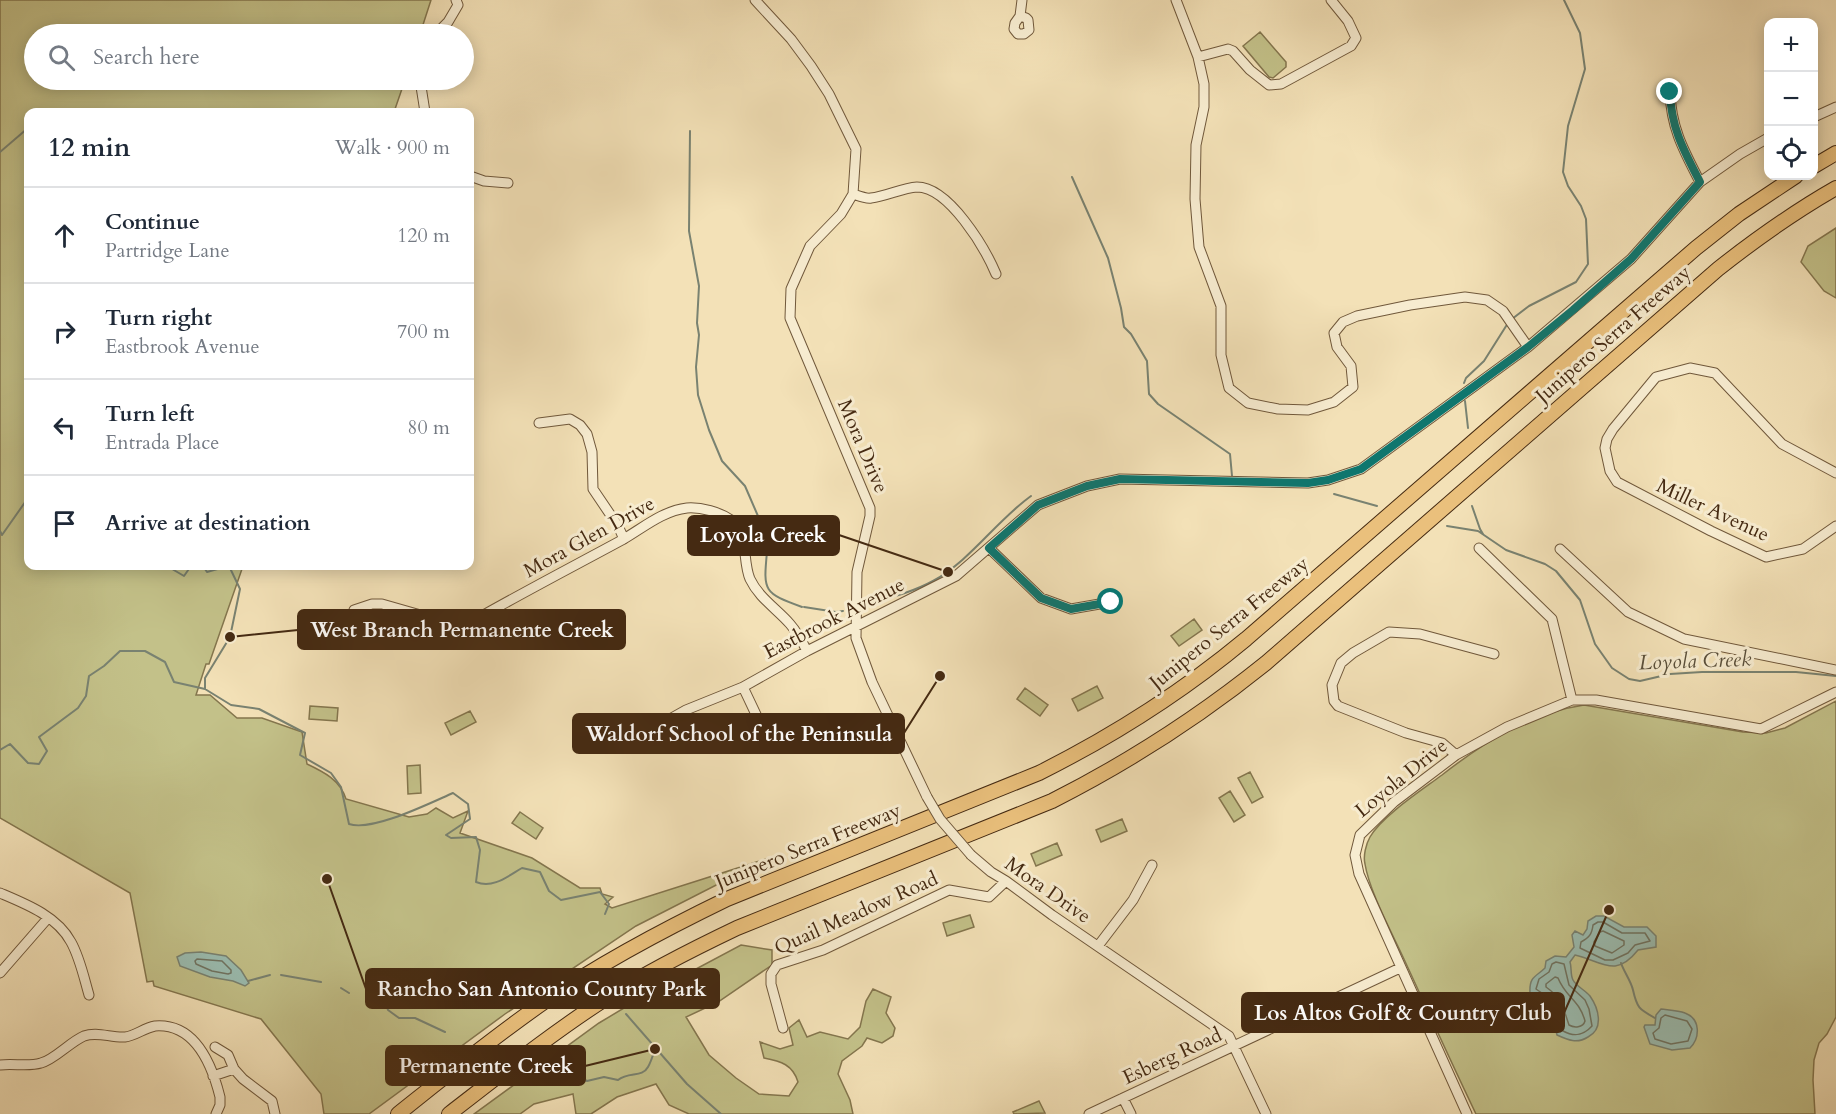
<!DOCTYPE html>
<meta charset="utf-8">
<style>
:root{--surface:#fff;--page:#f2f2f3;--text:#1f2937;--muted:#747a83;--line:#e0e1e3}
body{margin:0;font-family:Cardo,serif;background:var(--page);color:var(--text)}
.controls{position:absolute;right:18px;top:18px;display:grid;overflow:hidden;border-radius:12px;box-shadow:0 3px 15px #0003}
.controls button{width:54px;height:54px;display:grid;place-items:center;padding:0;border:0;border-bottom:2px solid var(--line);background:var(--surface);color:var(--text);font:30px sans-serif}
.stop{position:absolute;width:18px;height:18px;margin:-14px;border:4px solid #0f766e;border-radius:50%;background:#fff}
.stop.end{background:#0f766e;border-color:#fff;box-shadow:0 2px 6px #0008}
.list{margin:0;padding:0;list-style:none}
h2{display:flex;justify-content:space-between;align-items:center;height:78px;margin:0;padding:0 24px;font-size:26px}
h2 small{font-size:20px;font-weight:400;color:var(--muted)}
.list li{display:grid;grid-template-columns:39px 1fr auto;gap:18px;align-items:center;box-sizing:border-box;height:96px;padding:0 24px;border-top:2px solid var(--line)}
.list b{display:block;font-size:22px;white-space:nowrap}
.list p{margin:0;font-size:20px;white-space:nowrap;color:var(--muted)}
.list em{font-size:20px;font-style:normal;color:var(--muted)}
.icon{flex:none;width:33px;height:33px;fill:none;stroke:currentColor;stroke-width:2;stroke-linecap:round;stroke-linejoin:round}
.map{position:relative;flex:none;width:1836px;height:1114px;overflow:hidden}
.search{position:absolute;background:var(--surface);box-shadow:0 3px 15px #0003;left:24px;top:24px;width:450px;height:66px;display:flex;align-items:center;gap:15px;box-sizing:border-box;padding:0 21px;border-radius:33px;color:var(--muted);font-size:22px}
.panel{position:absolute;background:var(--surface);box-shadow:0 3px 15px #0003;left:24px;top:108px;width:450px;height:462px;border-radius:12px}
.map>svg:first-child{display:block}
.green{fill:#c3c189;stroke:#84764e;stroke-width:1.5}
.water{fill:#9bbdb1;stroke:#798271;stroke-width:1.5}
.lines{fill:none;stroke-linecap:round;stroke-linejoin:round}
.shore{stroke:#707462;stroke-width:1.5}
.stream{stroke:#798271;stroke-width:2}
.minor-casing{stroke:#70583b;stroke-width:11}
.highway-casing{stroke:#452a12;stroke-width:16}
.minor{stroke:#f7ecd0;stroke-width:9}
.highway{stroke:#eac07c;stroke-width:14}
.minor-bridge-casing{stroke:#70583b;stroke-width:11;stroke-linecap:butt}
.minor-bridge{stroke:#f7ecd0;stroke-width:9}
.route{stroke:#0f766e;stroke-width:8}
.labels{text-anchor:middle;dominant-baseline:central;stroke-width:6;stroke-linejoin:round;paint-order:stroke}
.street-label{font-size:20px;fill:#452a12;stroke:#f7ecd0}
.water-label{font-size:21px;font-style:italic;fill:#5a4f3a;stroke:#f7ecd0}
.leader{fill:none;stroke:#452a12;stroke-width:2}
.callout-dot{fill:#452a12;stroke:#f7ecd0;stroke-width:2}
.callout{fill:#452a12;stroke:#452a12;stroke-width:2}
.callout-label{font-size:21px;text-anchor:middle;font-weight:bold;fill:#fff}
</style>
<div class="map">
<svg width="1836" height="1114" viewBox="0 0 1836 1114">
<rect width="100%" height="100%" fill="#f3e1b7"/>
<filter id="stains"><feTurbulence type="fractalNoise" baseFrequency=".00333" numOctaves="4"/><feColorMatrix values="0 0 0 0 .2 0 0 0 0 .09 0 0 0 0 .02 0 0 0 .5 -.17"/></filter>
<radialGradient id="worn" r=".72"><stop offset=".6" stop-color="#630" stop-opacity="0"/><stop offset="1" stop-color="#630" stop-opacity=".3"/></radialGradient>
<path class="green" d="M0 0H431L420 34H34V80H405L394 112H28V566H243L209 664H206L196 695H210L237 718H262L302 732 307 764C324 772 340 780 346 799L409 817 427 814 436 808 453 818 468 811 460 833 532 858 580 888H600L602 894 613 897 605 904 612 908 769 858 636 926 505 1014 369 1114H324L321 1094 261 1019 154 986 153 981 147 982 130 893 0 818Z
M1260 32 1286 62V67L1273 78 1269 77 1243 46Z
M1836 228V298L1824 291 1801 262 1808 246Z
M1194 619 1202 630 1179 646 1171 636Z
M1097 686 1103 698 1078 711 1072 699Z
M1025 688 1048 705 1040 716 1017 699Z
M1836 701V1017L1827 1034 1819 1043 1814 1060 1813 1080 1815 1114H1476C1451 1062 1427 1009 1403 957 1391 931 1369 890 1365 864 1363 856 1366 844 1370 837 1382 816 1422 790 1442 775 1484 742 1531 713 1584 705L1743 732 1766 733 1785 728Z
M310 706 338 708 337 721 309 719Z
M470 711 476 722 451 735 445 723Z
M420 765 421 793 408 794 407 766Z
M1250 772 1263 797 1252 803 1238 778Z
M1230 791 1245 815 1234 822 1219 798Z
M520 812 543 828 536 839 512 823Z
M1122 819 1127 831 1101 842 1096 830Z
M1057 843 1062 855 1036 866 1031 854Z
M970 915 974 927 947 936 943 923Z
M741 945 772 950V965L718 1002 686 1017 709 1055 736 1078 759 1094 789 1096 798 1082C793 1065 781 1061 764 1058L760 1042 780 1049 793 1045 789 1028 799 1020 807 1037 820 1032 848 1039 860 1027 866 1001 873 989 891 997 886 1013 895 1028 893 1036 882 1043 867 1038 862 1046 842 1061 838 1074 850 1100 853 1114H689L669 1105 656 1084 617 1097 591 1114H576L573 1094 534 1104 520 1114H474L599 1023 634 1002Z
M1039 1101 1045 1113 1014 1114 1013 1112Z"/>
<path class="water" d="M1596 916H1604L1624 927H1647L1656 936V947L1638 950C1615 979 1602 961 1575 955L1570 962C1572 968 1570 974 1573 980 1576 986 1585 990 1590 996 1599 1009 1604 1029 1588 1037 1577 1044 1568 1040 1557 1035L1551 1010 1545 1002 1530 993C1529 976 1536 977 1545 968L1546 961 1555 956 1566 957 1574 947 1572 935 1575 931 1583 935 1587 929 1588 921Z
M201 952 226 956 241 970 249 983 245 986 233 981 210 977 180 966 177 957 185 953Z
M1661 1009C1669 1010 1678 1010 1685 1013 1701 1019 1700 1038 1690 1048L1672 1050 1650 1044 1644 1027 1645 1025H1655L1656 1015Z"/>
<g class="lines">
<path class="shore" d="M1598 922H1603L1622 933H1645L1650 941 1635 945 1628 953 1613 960H1605L1580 948 1581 942C1589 938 1592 934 1593 925Z
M1603 931 1624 941V945L1612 953 1595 946 1594 942 1600 932Z
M197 959 222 961 231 970V973L228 974 212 971 196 964 195 961Z
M1556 962 1564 964 1569 985 1585 1000 1589 1009 1592 1026C1583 1036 1574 1037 1563 1031L1556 1007 1549 998 1536 989 1539 979 1549 972 1552 964Z
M1555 977 1558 978C1566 998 1579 999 1585 1021 1583 1028 1574 1028 1569 1025 1563 1008 1563 999 1546 987V984Z
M1665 1015 1687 1021 1692 1029 1688 1041 1671 1044 1655 1039 1653 1033 1659 1028 1661 1018Z"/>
<path class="stream" d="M45 112 47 111
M690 131 689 231 699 286 697 323 699 335 696 367 698 395 709 430 722 461 745 486 761 523 765 546
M0 152 28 128
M1072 177 1108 258 1121 308 1124 327 1131 334 1147 361 1149 394 1158 404 1230 454 1232 476
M1512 319 1529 306 1576 282 1588 264 1586 219 1581 206 1568 186 1563 172 1568 126 1585 69 1580 33 1564 0
M1464 383 1466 378 1484 361 1508 323
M1465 401 1468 428
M1334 494 1377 506
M1472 506 1480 529 1483 534
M1447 526 1478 531 1506 550 1545 564 1556 571 1580 600 1595 644 1612 668 1629 679 1640 681 1670 674 1702 672H1796L1836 676
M0 531 2 535 28 498
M767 552C763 592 764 593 802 607
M167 566 184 576 191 566
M203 566 207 572 228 566
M868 604C889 598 913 592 933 581 971 560 996 521 1031 496
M804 607 836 612 843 611
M205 689V678L230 637 240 589 229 566
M0 750 10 744 28 763 39 764 47 751 39 737 78 708 86 696 89 676 104 666 120 651H145L165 662 174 682 205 689 231 705 259 709 305 733 300 755 331 773 341 787 349 824C372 832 430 803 453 793L468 804 470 819 446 835 451 838 476 837 480 850 476 882C493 889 508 876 522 868L540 872 549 891 561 900 600 892 609 904 605 914
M1621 963C1624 972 1631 981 1633 990 1637 1008 1639 1009 1655 1018
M281 975 321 982
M248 981 270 975
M341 988 349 993
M366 988 384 999 388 1010 399 1018H415L445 1032
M626 1014 687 1084 721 1114
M548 1080C559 1077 568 1078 577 1076L587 1081 604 1077 618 1080C629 1071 642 1078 648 1067 651 1062 653 1055 655 1049"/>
<defs>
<path id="minor" d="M755 0 791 39 811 66 829 94 856 149 853 194 841 214 810 246 791 289 790 318 870 508V516L857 572 856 638 872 682 927 797
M1176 0 1198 57 1204 84V107L1196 145 1195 199 1199 247 1221 306V355L1229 388 1248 403 1278 409 1308 410 1334 402 1353 387 1351 366 1337 347 1334 333 1343 322 1357 316 1410 305 1465 297 1487 300 1503 311 1528 347
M1020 16 1026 18 1028 20 1029 30 1024 34H1018L1014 29 1015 23 1020 16 1022 0
M436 34 448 22 458 5 456 0
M1198 57 1228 49 1233 51 1250 70 1269 85 1281 84 1351 46 1356 38 1348 21 1331 0
M420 80 425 112
M1670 92C1671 128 1684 151 1700 182
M1814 117 1836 107
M470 176 484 181 508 183
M853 194C859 196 866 199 871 198 887 196 902 188 917 187 949 187 985 248 996 274
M539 423 570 419 580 425 587 434 592 452 593 489 618 526 624 539
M1836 473 1782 444 1715 373 1690 368 1656 377 1613 429 1607 439 1605 448 1610 471 1617 482 1711 531 1766 557 1803 549 1836 526
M989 548 1041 598 1071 609 1111 602
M1479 548 1552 619 1572 700
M1560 549 1628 612 1684 639 1836 670
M354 610 372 604H382L452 624H464L473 621C522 593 572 567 622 540 643 528 662 511 687 508 701 507 720 512 731 520 749 532 742 561 750 579 759 598 777 609 790 624 797 632 802 641 807 651
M743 687 770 744
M670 719 686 710 743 687 807 651 956 576 1038 505 1087 486 1120 479 1308 483 1328 480 1361 469 1528 347 1631 259 1700 182 1740 154 1768 138
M1456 755 1442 743 1406 733 1338 706 1334 701 1332 685 1341 663 1353 653 1389 632 1420 634 1494 654
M971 855 991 872 1006 881 1052 915 1229 1036 1266 1114
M0 893C26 904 57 916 71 942 80 958 84 978 89 995
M1098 946 1133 900 1152 865
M0 973 48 918
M783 1028 771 984V974L777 965 823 950 949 890 989 897 1006 881
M215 1047 228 1055 234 1069 243 1079 272 1101 275 1114
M0 1065C13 1063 28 1067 41 1063 54 1060 70 1042 84 1036 97 1031 111 1038 125 1037 135 1036 144 1028 155 1026 195 1023 212 1065 220 1097V1105L216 1114
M213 1076 234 1069
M1123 1098 1131 1114
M1089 1114 1400 968
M1467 1114 1359 874 1355 855 1360 835 1394 802 1456 755 1507 727 1572 700H1596L1761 729 1836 692"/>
<path id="highway" d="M1814 166 1836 153
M398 1114C447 1075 496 1035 547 1000 604 961 665 929 727 899L1039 773C1115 735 1181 693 1246 639L1696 248 1739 214 1796 176
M449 1114C501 1074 552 1033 608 997 649 971 693 949 737 928L1052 801C1129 762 1199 717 1266 663L1718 269C1756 239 1794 212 1836 188"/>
</defs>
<use href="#minor" class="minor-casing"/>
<use href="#highway" class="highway-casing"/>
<use href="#minor" class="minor"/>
<use href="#highway" class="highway"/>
<defs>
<path id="minor-bridge" d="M927 797 940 819 971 855"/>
</defs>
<use href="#minor-bridge" class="minor-bridge-casing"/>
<use href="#minor-bridge" class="minor-bridge"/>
</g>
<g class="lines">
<path class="route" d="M1111 602 1071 609 1041 598 989 548 1038 505 1087 486 1120 479 1308 483 1328 480 1361 469 1528 347 1573 310 1631 259 1700 182C1684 151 1671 128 1670 92"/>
</g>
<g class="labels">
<g class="street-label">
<text transform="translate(1613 334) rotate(-41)">Junipero Serra Freeway</text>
<text transform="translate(863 446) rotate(67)">Mora Drive</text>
<text transform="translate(1713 510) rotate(25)">Miller Avenue</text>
<text transform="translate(589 537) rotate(-29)">Mora Glen Drive</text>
<text transform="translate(834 618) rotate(-27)">Eastbrook Avenue</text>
<text transform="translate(1229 623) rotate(-39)">Junipero Serra Freeway</text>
<text transform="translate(1401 778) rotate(-39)">Loyola Drive</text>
<text transform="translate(808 846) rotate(-22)">Junipero Serra Freeway</text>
<text transform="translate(1048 890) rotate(35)">Mora Drive</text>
<text transform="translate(856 913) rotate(-24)">Quail Meadow Road</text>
<text transform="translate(1172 1056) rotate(-25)">Esberg Road</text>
</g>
<g class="water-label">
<text transform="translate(1695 661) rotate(-2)">Loyola Creek</text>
</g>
</g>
<path class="leader" d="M948 572L839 535M230 637L298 630M940 676L904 733M327 879L366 989M1609 910L1564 1013M655 1049L585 1066"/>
<g class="callout-dot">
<circle cx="948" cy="572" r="6"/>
<circle cx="230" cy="637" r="6"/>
<circle cx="940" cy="676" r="6"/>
<circle cx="327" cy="879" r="6"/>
<circle cx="1609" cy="910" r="6"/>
<circle cx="655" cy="1049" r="6"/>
</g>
<g class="callout">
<rect x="688" y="516" width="151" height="39" rx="6"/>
<rect x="298" y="610" width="327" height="39" rx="6"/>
<rect x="573" y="714" width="331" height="39" rx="6"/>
<rect x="366" y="969" width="353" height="39" rx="6"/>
<rect x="1242" y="993" width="322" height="39" rx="6"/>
<rect x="386" y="1046" width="199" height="39" rx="6"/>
</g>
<g class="callout-label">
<text x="763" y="542">Loyola Creek</text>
<text x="462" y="637">West Branch Permanente Creek</text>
<text x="739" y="741">Waldorf School of the Peninsula</text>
<text x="542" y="996">Rancho San Antonio County Park</text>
<text x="1403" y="1020">Los Altos Golf &amp; Country Club</text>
<text x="486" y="1073">Permanente Creek</text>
</g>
<rect width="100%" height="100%" filter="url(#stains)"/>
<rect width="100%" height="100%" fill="url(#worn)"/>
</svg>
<div class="controls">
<button>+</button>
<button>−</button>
<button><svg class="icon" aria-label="locate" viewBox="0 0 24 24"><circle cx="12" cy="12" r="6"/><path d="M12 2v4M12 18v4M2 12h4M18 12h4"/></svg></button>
</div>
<div class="stop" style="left:1111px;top:602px"></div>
<div class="stop end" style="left:1670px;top:92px"></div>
<div class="search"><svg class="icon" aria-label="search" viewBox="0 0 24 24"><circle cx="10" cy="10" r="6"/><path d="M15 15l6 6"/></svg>Search here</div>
<section class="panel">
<h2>12 min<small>Walk · 900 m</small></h2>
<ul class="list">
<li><svg class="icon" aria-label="ahead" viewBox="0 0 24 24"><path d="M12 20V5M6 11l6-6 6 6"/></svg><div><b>Continue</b><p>Partridge Lane</p></div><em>120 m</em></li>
<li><svg class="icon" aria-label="right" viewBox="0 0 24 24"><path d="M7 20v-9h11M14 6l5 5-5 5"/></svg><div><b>Turn right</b><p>Eastbrook Avenue</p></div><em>700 m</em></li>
<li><svg class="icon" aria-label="left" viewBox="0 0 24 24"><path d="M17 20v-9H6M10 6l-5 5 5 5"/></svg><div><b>Turn left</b><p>Entrada Place</p></div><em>80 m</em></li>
<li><svg class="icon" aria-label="arrive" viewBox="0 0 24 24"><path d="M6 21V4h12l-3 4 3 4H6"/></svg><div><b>Arrive at destination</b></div></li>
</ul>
</section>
</div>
